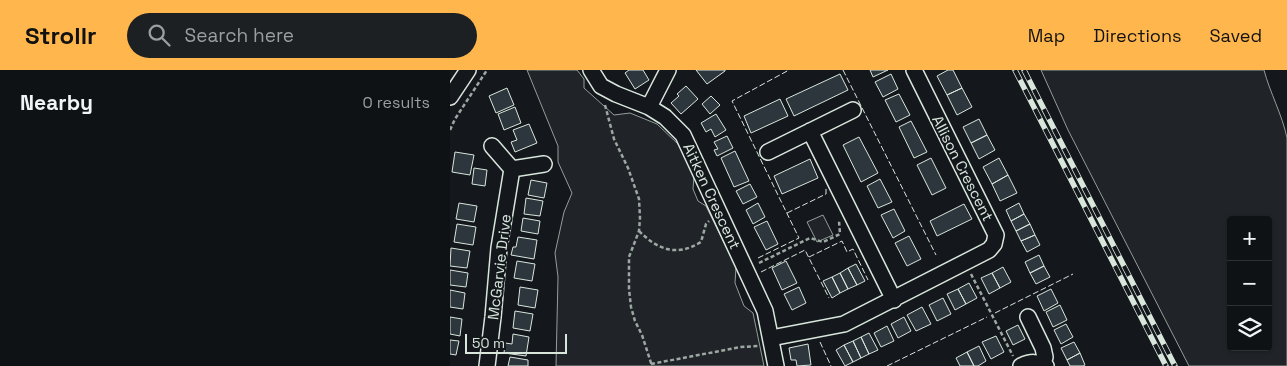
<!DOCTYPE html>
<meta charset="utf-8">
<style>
:root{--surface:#0f1215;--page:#1d2022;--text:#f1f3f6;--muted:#9b9ea0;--line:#2f3234;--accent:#ffb74d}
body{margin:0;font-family:"Space Grotesk",sans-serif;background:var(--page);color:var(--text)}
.controls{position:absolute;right:15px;bottom:15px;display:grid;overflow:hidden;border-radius:5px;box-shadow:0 1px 4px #0004}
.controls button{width:45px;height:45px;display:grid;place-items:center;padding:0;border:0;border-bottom:1px solid var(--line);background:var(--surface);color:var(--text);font:25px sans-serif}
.scale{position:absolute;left:15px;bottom:12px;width:102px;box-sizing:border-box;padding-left:5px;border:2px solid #d8e6dc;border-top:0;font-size:14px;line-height:18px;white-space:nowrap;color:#d8e6dc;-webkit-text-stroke:4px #14181c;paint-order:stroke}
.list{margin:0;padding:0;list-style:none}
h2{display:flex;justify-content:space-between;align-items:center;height:65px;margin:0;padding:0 20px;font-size:21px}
h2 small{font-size:16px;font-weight:400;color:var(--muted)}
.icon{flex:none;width:28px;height:28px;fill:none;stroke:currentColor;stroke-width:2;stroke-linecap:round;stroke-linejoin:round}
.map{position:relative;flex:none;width:837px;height:296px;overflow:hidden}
header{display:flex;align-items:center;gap:30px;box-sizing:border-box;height:70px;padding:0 25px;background:var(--accent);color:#111}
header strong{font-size:24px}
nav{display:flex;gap:28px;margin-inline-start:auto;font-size:18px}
.search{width:350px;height:45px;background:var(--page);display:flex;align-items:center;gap:12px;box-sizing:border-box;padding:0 18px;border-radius:28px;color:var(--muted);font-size:19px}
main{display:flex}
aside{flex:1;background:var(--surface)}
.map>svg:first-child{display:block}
.green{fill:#202428;stroke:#939e99;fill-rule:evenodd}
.building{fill:#2c363c;stroke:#d8e6dc}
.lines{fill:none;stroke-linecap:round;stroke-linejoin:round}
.minor-casing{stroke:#d8e6dc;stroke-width:18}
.path{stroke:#9da8a2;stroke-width:2.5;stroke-dasharray:4 2.5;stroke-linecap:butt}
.minor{stroke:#14181c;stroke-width:15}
.rail-casing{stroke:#d8e6dc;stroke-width:5.5}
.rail{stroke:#14181c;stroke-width:4;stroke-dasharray:11;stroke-linecap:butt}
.fence{stroke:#d8e6dc;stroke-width:1;stroke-dasharray:6 2.5;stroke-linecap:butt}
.labels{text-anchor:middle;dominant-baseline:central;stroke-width:4;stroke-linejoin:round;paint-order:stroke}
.street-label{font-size:15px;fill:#d8e6dc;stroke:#14181c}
</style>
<header>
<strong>Strollr</strong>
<div class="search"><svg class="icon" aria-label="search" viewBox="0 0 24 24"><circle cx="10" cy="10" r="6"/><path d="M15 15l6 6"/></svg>Search here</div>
<nav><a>Map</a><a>Directions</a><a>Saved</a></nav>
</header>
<main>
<aside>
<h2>Nearby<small>0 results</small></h2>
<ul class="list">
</ul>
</aside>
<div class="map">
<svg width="837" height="296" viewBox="0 0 837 296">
<rect width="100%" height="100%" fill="#14181c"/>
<path class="green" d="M77 0H127L134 9V18L164 45 180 43 207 54 229 75 244 106 243 119 248 131 256 136 286 197 285 213 294 236 303 243 314 296H106L108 207 105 183 114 142 122 123 108 92V76Z
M591 0H814C820 23 832 44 837 68V296H739L618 60ZM781 150H818V277H781Z
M373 145 383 165 367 172 357 152Z"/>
<path class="building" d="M179 0H193L199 10 185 19 175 3Z
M246 0H275V1L257 14Z
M420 0H438L423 7Z
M498 0H503L512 18 497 25 487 6Z
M390 4 398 20 344 46 336 29Z
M441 4 448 19 433 27 425 12Z
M236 16 248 29 231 44 221 33 229 26 227 24Z
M57 18 64 35 46 43 39 26Z
M512 18 522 37 507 45 497 25Z
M449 24 460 45 446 52 435 30Z
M261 26 270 35 260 44 252 34Z
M330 29 338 46 301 63 294 46Z
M65 37 71 53 54 60 48 44Z
M266 44 276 60 265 67 261 59 256 62 251 53Z
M529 49 537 65 521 73 513 57Z
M461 51 477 82 464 88 449 57Z
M79 54 87 73 65 82 61 72 67 70 63 60Z
M537 65 545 80 529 89 521 73Z
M277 66 283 78 267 86 264 80 268 79 264 72Z
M409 67 428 103 411 112 393 75Z
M285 81 299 111 284 117 271 88Z
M5 82 24 85 20 105 2 102Z
M481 88 496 118 482 125 467 95Z
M549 88 558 105 542 114 533 97Z
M360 89 368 108 332 124 324 106Z
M24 98 37 100 35 116 22 114Z
M558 105 567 123 550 131 542 114Z
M430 109 442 132 428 138 417 116Z
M81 110 97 113 94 128 78 125Z
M300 114 307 127 293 134 286 121Z
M76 128 93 131 90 146 74 144Z
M9 133 27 136 24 152 6 149Z
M308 133 315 147 303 154 296 140Z
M569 133 574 144 561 151 556 140Z
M514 134 522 149 487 166 480 151Z
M444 139 455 161 443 168 431 145Z
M574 144 580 154 566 161 561 151Z
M73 148 90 151 88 164 71 161Z
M317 151 328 174 316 180 304 157Z
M7 154 26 157 23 175 4 172Z
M580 154 585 165 571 171 566 161Z
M585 165 590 175 577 182 571 171Z
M459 166 471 189 457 196 445 173Z
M68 167 87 170 84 189 61 185 63 177H66Z
M1 178 20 181 17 198 0 196Z
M589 185 594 196 580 203 575 192Z
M67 191 85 194 82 211 64 208Z
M336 191 347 213 332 220 322 198Z
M406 194 415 211 407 215 398 198Z
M594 196 600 207 586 214 580 203Z
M553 197 561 212 550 218 542 203Z
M398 198 407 215 398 219 390 203Z
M0 200 18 203 16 217 0 215Z
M390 203 398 219 390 223 382 207Z
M542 203 550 218 539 224 531 208Z
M382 207 390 223 382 228 373 211Z
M519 213 527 228 516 234 508 219Z
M70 217 88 220 85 238 68 235Z
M349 217 356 233 342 240 334 224Z
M508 219 516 234 505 240 497 224Z
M601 219 608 233 594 241 587 226Z
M0 220 15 223 13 239 0 237Z
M493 228 501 244 487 251 479 235Z
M610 235 617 250 603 257 596 242Z
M472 237 481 254 466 261 457 245Z
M65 241 83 244 80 261 63 258Z
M0 247 12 249 10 266 0 264Z
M454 247 461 261 448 268 441 254Z
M616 254 623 267 611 274 604 260Z
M568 255 575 269 563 275 556 261Z
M437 256 444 271 431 277 424 263Z
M419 263 428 280 419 284 411 267Z
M63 264 79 267 76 286 54 283 55 273 62 274Z
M546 266 554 282 541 289 532 272Z
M411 267 419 284 411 288 403 271Z
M0 270 9 271 6 285 0 284Z
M403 271 411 288 403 292 394 275Z
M624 272 630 283 617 290 611 278Z
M358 274 361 295 347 296 346 290H341L339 278Z
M394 275 403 292 395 296 386 280Z
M529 276 536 291 528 296H524L517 282Z
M517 282 524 296H510L506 288Z
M630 283 635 295 633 296H620L617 290Z
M60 287 78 290V296H58Z"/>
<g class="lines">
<defs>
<path id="minor" d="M141 0 151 16 166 24 199 37 215 47 233 65 315 241 326 296
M0 27 18 0
M199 37 218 0
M360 61 444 230
M42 76 62 99 94 94
M318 82 403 40
M578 247 593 278 595 287 593 295
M321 268 394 254 539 180 544 174 546 165 464 0
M37 296 43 247 49 178 62 99
M571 296C582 291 586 292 596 296"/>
</defs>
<use href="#minor" class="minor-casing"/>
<path class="path" d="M155 35 164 69 178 98 189 129 190 148 189 161 179 187V219L181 237 185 251 192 265 202 296
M0 60 5 49 37 0
M189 161C208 180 227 187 251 172L256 154 259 151
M309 193 360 168 373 172 390 164 389 151
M521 204 563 286
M201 294 291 277 308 276"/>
<use href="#minor" class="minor"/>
<defs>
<path id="rail" d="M565 0 716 296
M574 0 725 296"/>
</defs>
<use href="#rail" class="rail-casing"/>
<use href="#rail" class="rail"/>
<path class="fence" d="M393 0 486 185
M337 143 376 124V118
M359 187 392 171 397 182 403 179 418 210
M308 188 349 168 282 31 339 0
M311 202 355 180 379 228
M545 243 623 204
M370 272 381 296
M437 296 537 247"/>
</g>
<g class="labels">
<g class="street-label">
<text transform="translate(513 98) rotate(63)">Allison Crescent</text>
<text transform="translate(262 126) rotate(65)">Aitken Crescent</text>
<text transform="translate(49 197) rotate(-83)">McGarvie Drive</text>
</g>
</g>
</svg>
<div class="controls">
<button>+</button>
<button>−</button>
<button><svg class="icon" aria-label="layers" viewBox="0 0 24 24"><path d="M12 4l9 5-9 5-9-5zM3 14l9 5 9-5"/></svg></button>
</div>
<div class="scale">50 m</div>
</div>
</main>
